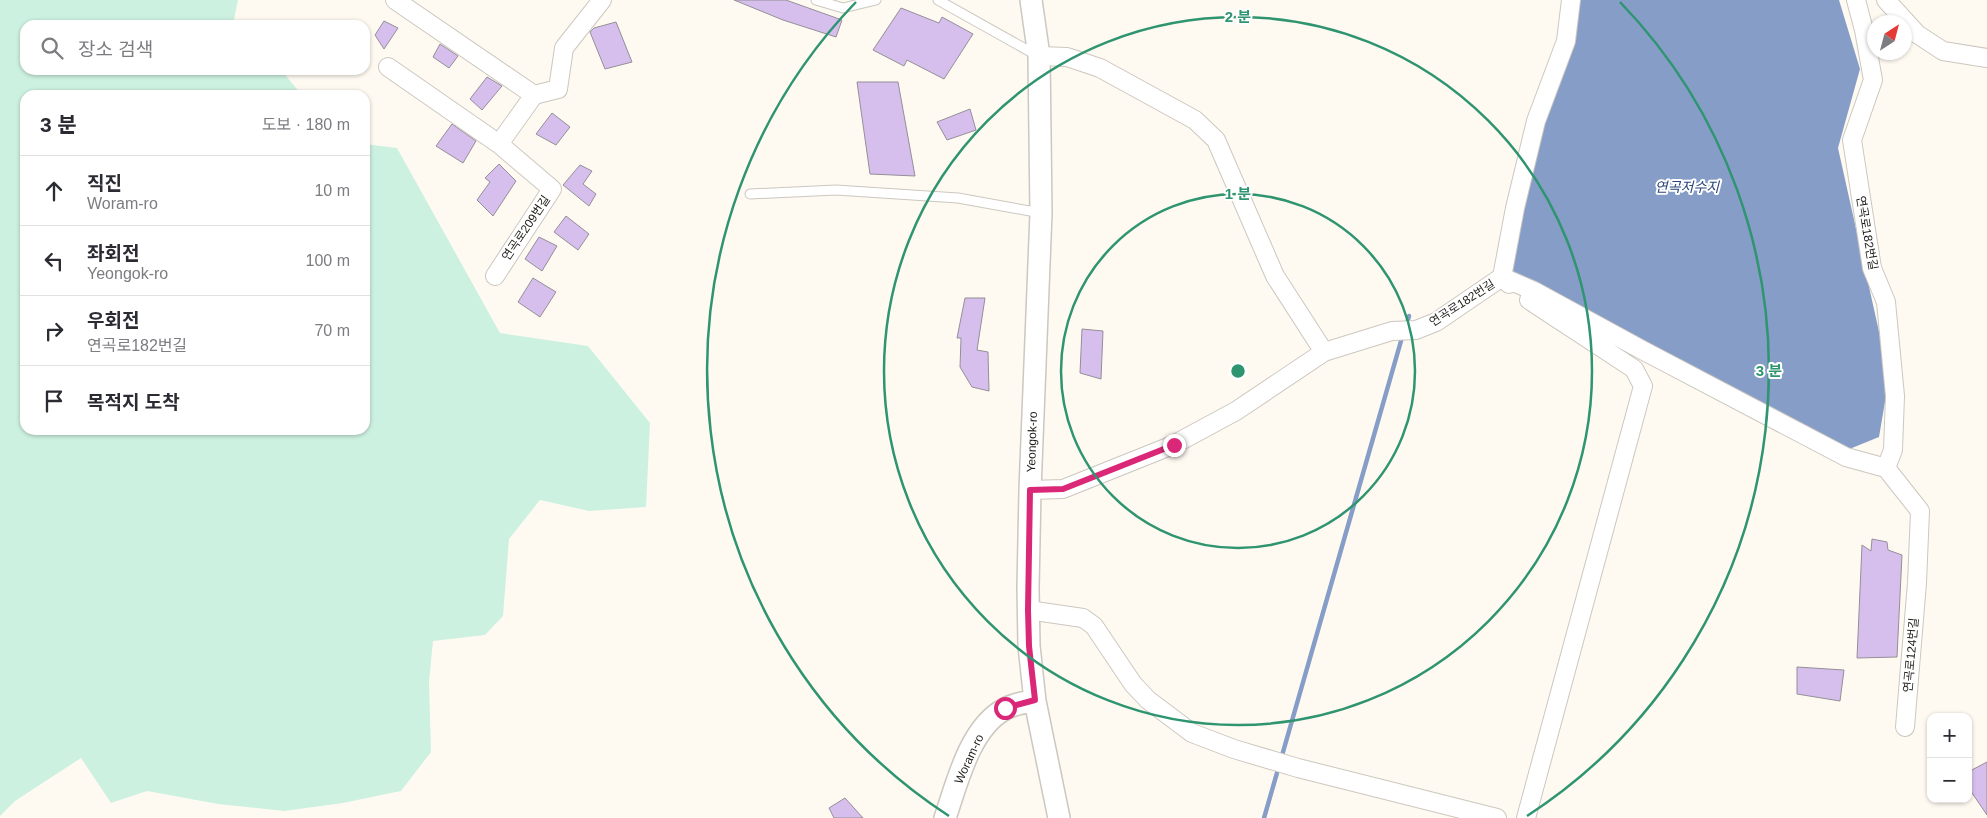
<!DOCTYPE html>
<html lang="ko">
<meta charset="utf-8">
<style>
:root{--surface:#fff;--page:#f7f7f7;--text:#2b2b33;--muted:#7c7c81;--line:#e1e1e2}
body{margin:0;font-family:Helvetica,"Noto Sans KR",sans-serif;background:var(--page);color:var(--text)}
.controls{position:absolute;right:15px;bottom:15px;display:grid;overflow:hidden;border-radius:10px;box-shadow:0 1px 4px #0004}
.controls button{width:45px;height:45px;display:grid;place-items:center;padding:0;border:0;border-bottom:1px solid var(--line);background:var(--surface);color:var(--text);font:25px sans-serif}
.compass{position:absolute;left:1867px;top:15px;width:45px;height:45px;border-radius:50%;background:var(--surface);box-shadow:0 1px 4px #0004;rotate:36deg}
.stop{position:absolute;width:15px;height:15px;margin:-11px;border:4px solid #db2777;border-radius:50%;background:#fff}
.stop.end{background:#db2777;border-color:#fff;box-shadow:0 1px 5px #0008}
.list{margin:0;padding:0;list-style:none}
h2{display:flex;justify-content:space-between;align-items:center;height:65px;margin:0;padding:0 20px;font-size:21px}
h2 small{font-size:16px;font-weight:400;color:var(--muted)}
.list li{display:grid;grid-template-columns:32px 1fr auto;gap:15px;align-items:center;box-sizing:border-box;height:70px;padding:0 20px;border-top:1px solid var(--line)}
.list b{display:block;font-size:19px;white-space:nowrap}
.list p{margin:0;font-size:16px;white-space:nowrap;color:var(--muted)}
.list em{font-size:16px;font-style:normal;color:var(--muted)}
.icon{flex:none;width:28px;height:28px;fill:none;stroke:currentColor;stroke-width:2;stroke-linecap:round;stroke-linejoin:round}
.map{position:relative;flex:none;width:1987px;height:818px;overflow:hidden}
.search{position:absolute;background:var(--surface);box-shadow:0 1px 4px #0004;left:20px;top:20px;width:350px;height:55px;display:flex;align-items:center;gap:12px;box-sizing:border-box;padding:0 18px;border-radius:15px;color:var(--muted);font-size:19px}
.panel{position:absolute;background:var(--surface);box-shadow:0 1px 4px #0004;left:20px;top:90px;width:350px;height:345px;border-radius:15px}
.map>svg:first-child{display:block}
.green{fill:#cdf1e0}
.water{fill:#869dc7}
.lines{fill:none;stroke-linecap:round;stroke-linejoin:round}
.stream{stroke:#869dc7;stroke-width:4.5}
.building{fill:#d7bfed;stroke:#938f97}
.service-casing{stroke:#ccc7bf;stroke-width:11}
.minor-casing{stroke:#ccc7bf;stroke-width:20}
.tertiary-casing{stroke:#ccc7bf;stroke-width:24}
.service{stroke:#fff;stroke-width:9}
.minor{stroke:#fff;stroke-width:18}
.tertiary{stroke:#fff;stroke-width:21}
.route{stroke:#db2777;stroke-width:6}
.ring{fill:none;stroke:#2f9470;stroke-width:2.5}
.labels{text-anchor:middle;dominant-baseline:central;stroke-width:4;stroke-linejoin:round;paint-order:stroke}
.street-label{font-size:12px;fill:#1f1e1a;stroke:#fff}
.water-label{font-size:14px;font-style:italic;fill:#2a467c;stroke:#fff}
.centre{fill:#2f9470;stroke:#fff;stroke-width:2.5}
.ring-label{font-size:15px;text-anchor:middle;font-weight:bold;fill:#2f9470;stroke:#fff;stroke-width:4;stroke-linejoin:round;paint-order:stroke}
</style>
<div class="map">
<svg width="1987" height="818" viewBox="0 0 1987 818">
<rect width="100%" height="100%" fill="#fffaf1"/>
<path class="green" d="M0 0H238L233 25H25V70H281L302 95H25V430H365V144L397 148 500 333 588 346 650 423 646 507 589 511 540 500 509 539 503 616 485 635 433 641 429 682 431 752 401 791 343 803 284 811 218 804 147 791 111 803 81 758 15 801 0 816Z"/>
<path class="water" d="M1571 0H1839L1860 69 1838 148 1882 345 1887 390 1879 437 1847 450 1515 274 1504 266Z"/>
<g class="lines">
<path class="stream" d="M1406 327 1409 316
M1281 759 1403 334
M1264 818 1279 766"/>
</g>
<path class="building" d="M734 0H786L842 20 836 37 783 20Z
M901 8 939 23 942 17 973 34 944 79 907 60 904 66 873 50Z
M384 21 398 28 384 49 375 35Z
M616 22 632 62 605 69 590 32 594 28Z
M440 44 458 56 449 68 433 57Z
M487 77 502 86 482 110 470 99Z
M857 82H898L915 176 870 174Z
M970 109 976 130 947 140 937 122Z
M552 113 570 127 556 145 536 134Z
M452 124 476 141 463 163 436 146Z
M499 164 516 181 493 216 477 200 490 182 485 178Z
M580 165 592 171 583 184 596 194 589 206 563 185Z
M566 216 589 234 578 250 554 232Z
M539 237 557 246 542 271 525 259Z
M533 278 556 292 540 317 518 302Z
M965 298H985L977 350 988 352 989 391 972 387 960 367 961 338H957Z
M1082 329 1103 331 1101 379 1080 373Z
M1872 539 1887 542 1888 550 1902 555 1897 657 1857 658 1862 545 1871 551Z
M1797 667 1844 670 1840 701 1797 694Z
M1987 762V815L1968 787V772Z
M845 798 863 818H834L829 808Z"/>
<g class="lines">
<defs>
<path id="service" d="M816 0 843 8 876 0
M938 0 1038 56
M750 194 836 190 958 198 1041 213"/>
<path id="minor" d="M395 0 534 95
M1856 0 1864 30 1873 80 1852 140 1872 268 1886 302 1895 396 1893 450 1886 468
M1886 0 1917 34 1943 51 1987 58
M1039 56 1067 57 1100 68 1195 120 1216 140 1275 276 1324 352
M388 67 499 144 552 189 495 276
M499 144 534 95 558 89 564 48 602 0
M1509 284 1502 277 1515 208 1536 121 1566 41 1571 0
M1030 490 1063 489 1173 445 1236 411 1324 352 1392 331 1416 330 1436 322 1502 277 1534 291 1644 351 1846 457 1886 468 1920 511 1917 583 1905 727
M1028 610 1083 618 1094 626 1133 684 1148 700 1192 733 1234 749 1298 768 1497 818
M1526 818 1643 386 1634 369 1529 300"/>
<path id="tertiary" d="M1031 0 1039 56 1041 213 1030 490 1028 588 1029 646 1035 701 1059 818
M945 818C957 783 970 727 1005 709 1014 704 1025 702 1035 701"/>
</defs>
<use href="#service" class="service-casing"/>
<use href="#minor" class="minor-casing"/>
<use href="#tertiary" class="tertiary-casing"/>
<use href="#service" class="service"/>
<use href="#minor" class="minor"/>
<use href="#tertiary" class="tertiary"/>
</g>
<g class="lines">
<path class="route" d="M1005 708 1035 700 1029 646 1028 610 1030 490 1063 489 1174 445"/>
</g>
<g class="ring">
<circle cx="1238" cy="371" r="177"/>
<circle cx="1238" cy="371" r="354"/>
<path d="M949 816A531 531 0 0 1 856 2M1620 2A531 531 0 0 1 1527 816"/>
</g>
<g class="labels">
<g class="street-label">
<text transform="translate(526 228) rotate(-56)">연곡로209번길</text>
<text transform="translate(1867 233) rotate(80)">연곡로182번길</text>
<text transform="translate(1462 303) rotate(-33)">연곡로182번길</text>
<text transform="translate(1032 442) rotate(-88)">Yeongok-ro</text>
<text transform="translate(1911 655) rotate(-85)">연곡로124번길</text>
<text transform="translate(969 759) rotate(-65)">Woram-ro</text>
</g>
<g class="water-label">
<text x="1687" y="187">연곡저수지</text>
</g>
</g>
<circle cx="1238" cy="371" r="8" class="centre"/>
<g class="ring-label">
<text x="1238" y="22">2 분</text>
<text x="1238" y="199">1 분</text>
<text x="1769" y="376">3 분</text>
</g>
</svg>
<div class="controls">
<button>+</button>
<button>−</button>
</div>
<svg class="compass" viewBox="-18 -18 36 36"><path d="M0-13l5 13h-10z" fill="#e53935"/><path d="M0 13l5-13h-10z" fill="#7c7c81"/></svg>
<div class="stop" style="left:1005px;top:708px"></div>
<div class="stop end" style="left:1174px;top:445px"></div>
<div class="search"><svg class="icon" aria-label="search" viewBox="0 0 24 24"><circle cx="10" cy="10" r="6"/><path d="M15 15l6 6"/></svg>장소 검색</div>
<section class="panel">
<h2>3 분<small>도보 · 180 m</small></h2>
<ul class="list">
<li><svg class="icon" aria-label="ahead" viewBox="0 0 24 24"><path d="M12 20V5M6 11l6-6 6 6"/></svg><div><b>직진</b><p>Woram-ro</p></div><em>10 m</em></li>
<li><svg class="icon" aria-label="left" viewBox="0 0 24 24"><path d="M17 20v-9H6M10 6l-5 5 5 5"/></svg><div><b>좌회전</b><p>Yeongok-ro</p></div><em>100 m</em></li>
<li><svg class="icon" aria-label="right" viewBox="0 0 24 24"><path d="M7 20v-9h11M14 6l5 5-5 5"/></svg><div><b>우회전</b><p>연곡로182번길</p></div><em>70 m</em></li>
<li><svg class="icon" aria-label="arrive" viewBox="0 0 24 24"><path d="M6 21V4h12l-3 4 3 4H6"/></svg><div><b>목적지 도착</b></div></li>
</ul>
</section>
</div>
